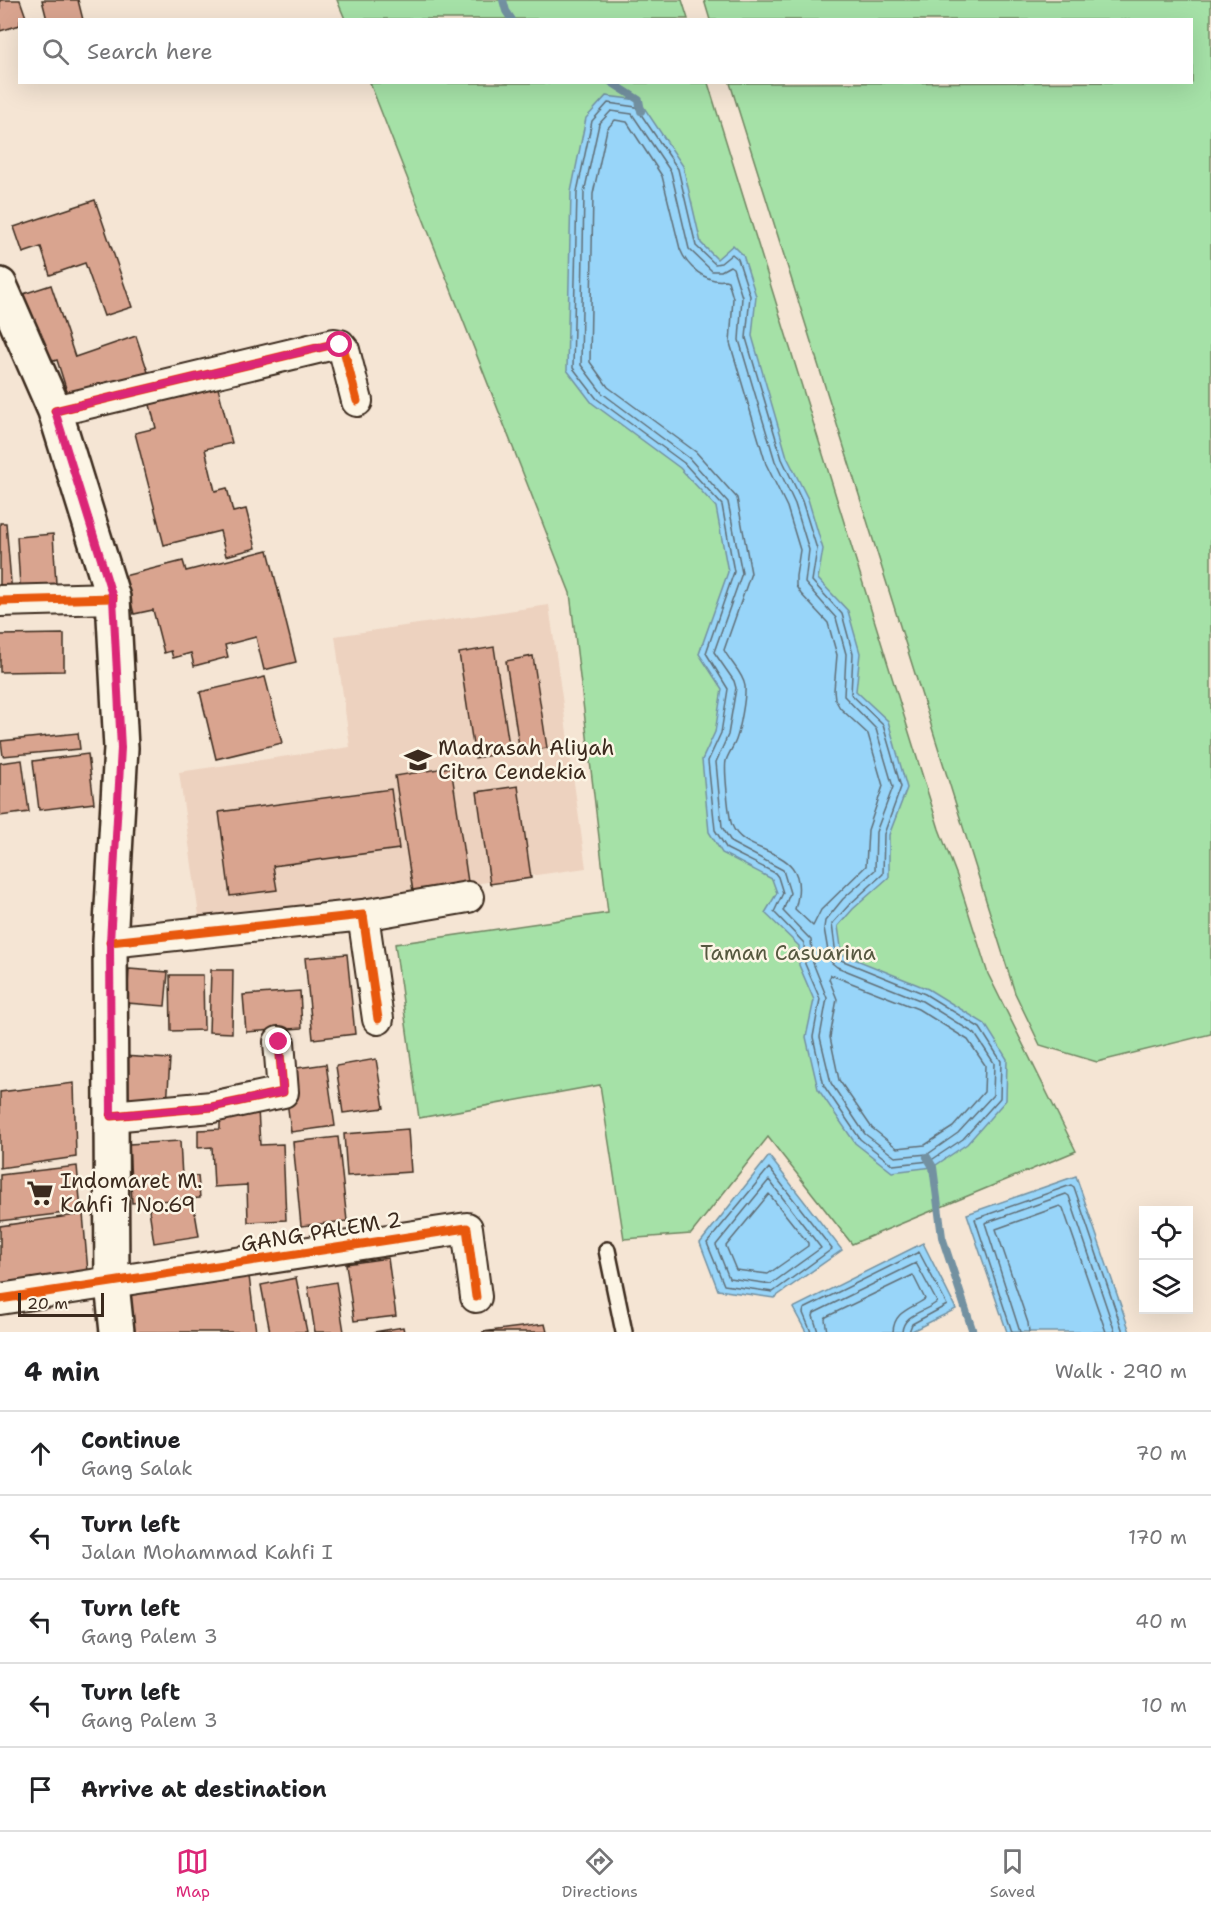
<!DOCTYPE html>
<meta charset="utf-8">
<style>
:root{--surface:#fff;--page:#f2f2f2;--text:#202124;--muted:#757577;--line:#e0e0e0;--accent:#db2777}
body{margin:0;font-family:"Shantell Sans",sans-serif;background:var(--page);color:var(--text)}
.controls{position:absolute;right:18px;bottom:18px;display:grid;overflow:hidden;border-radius:0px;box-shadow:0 6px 24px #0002}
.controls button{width:54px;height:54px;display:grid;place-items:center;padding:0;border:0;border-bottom:2px solid var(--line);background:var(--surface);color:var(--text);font:30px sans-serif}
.scale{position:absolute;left:18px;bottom:15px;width:86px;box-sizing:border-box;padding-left:6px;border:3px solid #3b2a1e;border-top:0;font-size:16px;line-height:21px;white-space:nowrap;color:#3b2a1e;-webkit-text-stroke:4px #fcf5e5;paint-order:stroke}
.stop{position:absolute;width:18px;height:18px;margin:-14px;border:4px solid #db2777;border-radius:50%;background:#fff}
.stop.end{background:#db2777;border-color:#fff;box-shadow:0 2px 6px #0008}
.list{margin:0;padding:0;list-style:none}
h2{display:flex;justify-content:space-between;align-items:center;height:78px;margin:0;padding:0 24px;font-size:26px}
h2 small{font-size:20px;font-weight:400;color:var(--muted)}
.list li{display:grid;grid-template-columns:39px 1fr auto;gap:18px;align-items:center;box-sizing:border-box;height:84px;padding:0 24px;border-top:2px solid var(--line)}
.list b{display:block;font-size:22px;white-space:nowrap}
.list p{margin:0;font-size:20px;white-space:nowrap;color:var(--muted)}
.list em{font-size:20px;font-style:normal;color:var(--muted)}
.icon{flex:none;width:33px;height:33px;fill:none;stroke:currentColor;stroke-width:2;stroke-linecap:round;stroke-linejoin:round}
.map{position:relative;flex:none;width:1211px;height:1332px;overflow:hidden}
.search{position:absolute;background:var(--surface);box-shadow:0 6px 24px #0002;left:18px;right:18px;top:18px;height:66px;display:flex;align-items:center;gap:15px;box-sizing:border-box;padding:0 21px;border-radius:0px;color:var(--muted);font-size:22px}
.sheet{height:498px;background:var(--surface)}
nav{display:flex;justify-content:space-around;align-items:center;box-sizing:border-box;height:84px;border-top:2px solid var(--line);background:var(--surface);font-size:16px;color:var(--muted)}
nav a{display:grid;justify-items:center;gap:3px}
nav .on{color:var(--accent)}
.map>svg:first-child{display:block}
.built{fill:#edd2bf}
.green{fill:#a5e1a7;stroke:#708662;stroke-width:1.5}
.water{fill:#98d5f9;stroke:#7391a1;stroke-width:1.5}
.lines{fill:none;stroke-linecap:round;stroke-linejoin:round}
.shore{stroke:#606e76;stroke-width:1.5}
.stream{stroke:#7391a1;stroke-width:8}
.building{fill:#d9a48f;stroke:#3b2a1e;stroke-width:1.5}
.lane-casing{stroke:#3b2a1e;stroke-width:20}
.street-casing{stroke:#3b2a1e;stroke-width:34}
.secondary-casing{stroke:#3b2a1e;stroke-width:38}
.lane{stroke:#fcf5e5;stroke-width:15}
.street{stroke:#fcf5e5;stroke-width:30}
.secondary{stroke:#fcf5e5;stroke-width:33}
.cycleway-casing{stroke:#fcf5e5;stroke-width:13}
.cycleway{stroke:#e8590c;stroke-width:9}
.route{stroke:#db2777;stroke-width:8}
.labels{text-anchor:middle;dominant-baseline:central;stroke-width:5;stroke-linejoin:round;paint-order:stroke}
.poi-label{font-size:21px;fill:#3b2a1e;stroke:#fcf5e5;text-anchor:start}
.park-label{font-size:21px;fill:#565840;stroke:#fcf5e5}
.street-label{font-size:21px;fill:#3b2a1e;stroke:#fcf5e5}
</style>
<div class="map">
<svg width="1211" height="1332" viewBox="0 0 1211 1332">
<rect width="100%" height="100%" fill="#f5e5d4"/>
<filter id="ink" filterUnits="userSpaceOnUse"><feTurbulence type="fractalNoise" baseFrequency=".0167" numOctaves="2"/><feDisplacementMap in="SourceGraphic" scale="12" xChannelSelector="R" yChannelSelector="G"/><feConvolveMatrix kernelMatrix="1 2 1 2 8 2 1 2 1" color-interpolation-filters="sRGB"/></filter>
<g filter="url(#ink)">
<path class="built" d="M549 605 586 868 200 923 179 772 350 747 335 636Z"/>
<path class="green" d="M337 0H682L688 19H345Z
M704 0H1211V1034L1097 1062 1040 1045 1015 993 730 83 1192 82V20H710Z
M370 83H708L939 829 957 876 988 974 1076 1151 852 1244 768 1137 691 1234 624 1239 600 1085 419 1118 395 944 608 913 570 593Z"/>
<path class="water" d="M606 96 639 100 683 166 701 243 717 259 733 245 743 255 756 296 752 336 787 457 808 499 823 549 818 579 848 611 860 653 856 691 888 721 907 788 889 835V877L853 909 838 926 842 954 928 989 985 1024 1007 1059 1006 1100 967 1144 933 1167 892 1172 855 1143 818 1089 806 1037 814 1000 799 965V946L765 913 777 893 772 879 722 853 709 832 702 760 715 732 722 689 699 654 728 572 716 507 680 468 592 403 567 370 571 192 586 118Z
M769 1156 842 1250 774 1298 718 1290 700 1243Z
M1076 1176 1130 1332H1007L967 1214Z
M923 1243 956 1309 910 1332H806L793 1308Z"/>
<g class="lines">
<path class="shore" d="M608 103 636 107 678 169 696 246 715 264 721 263 732 254 738 259 750 296 746 338 782 459 802 501 817 549 812 581 842 614 853 654 851 694 883 725 901 787 884 834 883 874 849 905 832 924 836 955 841 960 925 994 980 1028 1001 1061 1000 1098 963 1139 930 1161 893 1165 860 1139 824 1086 813 1037 820 999 805 964 804 943 774 912 783 893 778 877 775 873 727 849 715 830 708 761 721 733 728 689 706 653 734 572 722 505 684 463 597 399 573 368 577 192 592 121Z
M611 111 632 114 671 172 689 249 712 271H721L730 266 733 268 742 297 739 340 775 461 795 504 809 550 805 583 836 618 846 654 844 696 876 729 893 787 876 832 875 870 843 899 825 921 824 928 829 957 832 963 837 967 922 1001 975 1034 994 1063 993 1095 958 1133 928 1154 895 1157 865 1134 831 1083 820 1037 827 998 813 963 811 940 783 911 790 893 783 870 732 843 722 827 716 762 728 735 736 688 734 681 714 652 742 573 728 502 689 458 602 393 581 365 584 193 599 124Z
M615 120 627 122 662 176 680 249C687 267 706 283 725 280L728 281 733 298 730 343 766 464 787 507 800 550 796 576V586L801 594 828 623 837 655 834 690 835 699 840 708 868 734 883 786 868 830 866 866 821 910 813 926 795 909C815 842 745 860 732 825 729 819 724 768 726 761 728 754 733 748 736 740 740 729 746 698 745 686 743 673 730 662 724 650L751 573 737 498 696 452 608 387 590 362 593 194 607 129Z
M831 975 918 1009 968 1040 985 1065 984 1092 953 1127 925 1145 897 1148 872 1128 839 1080 830 1037 837 999 829 979Z
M769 1168 832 1249 773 1292 724 1285 707 1243Z
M769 1180 821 1248 771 1284 729 1278 716 1245Z
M769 1194 808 1243V1246L768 1274 736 1270 726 1246Z
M811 1332 803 1313 804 1309 919 1252 947 1305 912 1324 909 1332
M818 1332 813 1316 814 1313 916 1263 937 1302C925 1312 903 1314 902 1332
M827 1332 825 1319 826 1317 913 1275 925 1299C911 1309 894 1311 893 1332
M1012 1332 975 1219 1071 1185 1074 1187 1123 1332
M1020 1332 985 1223 1066 1194 1069 1196 1115 1332
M1029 1332 1028 1323 996 1229 1060 1206 1063 1208 1106 1332"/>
<path class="stream" d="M503 0 506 11 512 20
M611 82 639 100 641 111
M927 1157 933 1167 942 1237 973 1332"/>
</g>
<path class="building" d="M0 0H20L27 20H20V25L0 31Z
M42 0H78L83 20H47Z
M95 200 132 307 104 316 85 263 50 275 41 247 23 253 14 227Z
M51 285 75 357 136 336 149 375 70 401 57 360 39 366 17 296Z
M217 384 232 443 205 449 215 491 227 488 233 512 246 509 256 548 226 556 220 531 164 545 135 433 156 428 149 401Z
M0 523H6L12 594 0 595Z
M53 534 56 584 20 586 17 537Z
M268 550 296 662 264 670 256 637 225 645 228 657 194 666 191 653 173 658 171 651 164 653 153 610 134 614 124 576 183 561 186 571Z
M64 634V671L0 672V635Z
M494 647 510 752 475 758 459 653Z
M533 656 547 748 520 752 506 661Z
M265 677 282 743 216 759 200 692Z
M78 733 80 749 3 756 1 741Z
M88 754 94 803 39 810 33 761Z
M22 760 29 812 0 816V763Z
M451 767 469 889 414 898 395 776Z
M518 786 531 878 490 884 477 792Z
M391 789 399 849 273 866 277 890 230 896 219 812Z
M347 954 355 1034 313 1039 305 958Z
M129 969 168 972 165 1006 127 1003Z
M211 970H233L232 1033 209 1032Z
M170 975H203L204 1030 171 1031Z
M300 991 302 1028 246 1032 243 995Z
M122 1056 170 1059 167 1106 118 1103Z
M376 1059 384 1108 343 1113 336 1066Z
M326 1064 335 1126 291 1132 283 1070Z
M74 1083 76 1157 0 1168V1092Z
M258 1109 260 1145 283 1144 286 1220 248 1222 247 1185 214 1187 212 1147 198 1148V1130L220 1129V1111Z
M408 1129 411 1172 347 1176 344 1134Z
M338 1137 347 1221 301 1226 293 1142Z
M180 1141 182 1177 198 1176 200 1198 132 1203 129 1144Z
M77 1166 81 1211 0 1221V1175Z
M193 1201 199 1236 154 1243 149 1209Z
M83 1214 88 1272 0 1284V1226Z
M388 1258 396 1316 354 1321 346 1264Z
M249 1276 256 1332H126L121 1291Z
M296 1278 307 1332H270L261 1285Z
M336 1282 344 1332H315L308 1287Z
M545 1324 547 1332H482Z
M403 1327 404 1332H374Z"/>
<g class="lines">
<defs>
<path id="lane" d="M607 1250 624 1332"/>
<path id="street" d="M55 411 334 344 340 345 344 350 357 401
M0 601 113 598
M363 915 468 897
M110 942 363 915 378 1019
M111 1116 212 1107 283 1092 279 1042
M0 1299 467 1228 476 1297"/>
<path id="secondary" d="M0 285 55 411 113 598 121 748 110 942 112 1284 117 1332"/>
</defs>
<use href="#lane" class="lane-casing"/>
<use href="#street" class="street-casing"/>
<use href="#secondary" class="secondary-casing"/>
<use href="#lane" class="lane"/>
<use href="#street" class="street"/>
<use href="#secondary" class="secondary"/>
<defs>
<path id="cycleway" d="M55 411 334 344 340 345 344 350 357 401
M0 601 113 598
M110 942 363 915 378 1019
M111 1116 212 1107 283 1092 279 1042
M0 1299 467 1228 476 1297"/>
</defs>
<use href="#cycleway" class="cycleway-casing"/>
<use href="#cycleway" class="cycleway"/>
</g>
</g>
<g class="lines" filter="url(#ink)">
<path class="route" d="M279 1042 283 1092 212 1107 111 1116 110 942 121 748 113 598 55 411 334 344 340 345"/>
</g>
<defs>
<symbol id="school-bare" viewBox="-9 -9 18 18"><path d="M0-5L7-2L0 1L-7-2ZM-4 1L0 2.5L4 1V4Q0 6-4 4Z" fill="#3b2a1e" stroke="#fcf5e5" stroke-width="2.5" paint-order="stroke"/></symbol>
<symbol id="supermarket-bare" viewBox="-9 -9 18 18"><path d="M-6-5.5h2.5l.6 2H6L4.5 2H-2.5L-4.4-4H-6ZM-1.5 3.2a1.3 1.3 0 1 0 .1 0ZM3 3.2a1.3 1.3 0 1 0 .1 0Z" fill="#3b2a1e" stroke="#fcf5e5" stroke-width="2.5" paint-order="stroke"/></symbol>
</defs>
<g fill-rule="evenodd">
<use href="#school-bare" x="399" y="741" width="38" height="38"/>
<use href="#supermarket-bare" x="21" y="1174" width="38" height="38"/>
</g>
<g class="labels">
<g class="poi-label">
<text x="438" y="748">Madrasah Aliyah<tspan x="438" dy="24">Citra Cendekia</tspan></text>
<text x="60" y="1181">Indomaret M.<tspan x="60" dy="24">Kahfi 1 No.69</tspan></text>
</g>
<g class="park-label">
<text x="788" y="953">Taman Casuarina</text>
</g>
<g class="street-label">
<text transform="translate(321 1232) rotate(-9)">GANG PALEM 2</text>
</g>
</g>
</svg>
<div class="controls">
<button><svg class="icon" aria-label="locate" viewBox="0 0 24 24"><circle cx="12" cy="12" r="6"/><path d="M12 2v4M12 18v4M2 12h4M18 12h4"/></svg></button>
<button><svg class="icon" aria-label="layers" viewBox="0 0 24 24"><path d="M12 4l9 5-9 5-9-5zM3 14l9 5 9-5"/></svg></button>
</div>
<div class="scale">20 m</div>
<div class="stop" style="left:340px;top:345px"></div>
<div class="stop end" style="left:279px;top:1042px"></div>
<div class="search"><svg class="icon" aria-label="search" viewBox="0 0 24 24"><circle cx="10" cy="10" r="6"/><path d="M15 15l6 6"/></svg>Search here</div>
</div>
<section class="sheet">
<h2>4 min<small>Walk · 290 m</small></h2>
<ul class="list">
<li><svg class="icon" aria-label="ahead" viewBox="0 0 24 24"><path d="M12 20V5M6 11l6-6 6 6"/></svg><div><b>Continue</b><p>Gang Salak</p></div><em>70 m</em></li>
<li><svg class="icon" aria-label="left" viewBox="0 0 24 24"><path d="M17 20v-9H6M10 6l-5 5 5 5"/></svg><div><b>Turn left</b><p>Jalan Mohammad Kahfi I</p></div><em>170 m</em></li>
<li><svg class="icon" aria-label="left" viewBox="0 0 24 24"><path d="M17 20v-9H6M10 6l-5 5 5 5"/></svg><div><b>Turn left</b><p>Gang Palem 3</p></div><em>40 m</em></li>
<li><svg class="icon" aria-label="left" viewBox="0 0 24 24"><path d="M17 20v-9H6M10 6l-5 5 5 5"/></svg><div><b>Turn left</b><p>Gang Palem 3</p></div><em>10 m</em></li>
<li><svg class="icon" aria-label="arrive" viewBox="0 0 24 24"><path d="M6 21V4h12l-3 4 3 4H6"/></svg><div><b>Arrive at destination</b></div></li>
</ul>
</section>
<nav>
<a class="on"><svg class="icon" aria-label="map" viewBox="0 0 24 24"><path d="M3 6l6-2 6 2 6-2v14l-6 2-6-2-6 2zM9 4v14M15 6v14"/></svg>Map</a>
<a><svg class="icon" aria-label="directions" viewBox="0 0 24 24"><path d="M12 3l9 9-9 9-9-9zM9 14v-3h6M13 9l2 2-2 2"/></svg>Directions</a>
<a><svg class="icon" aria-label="saved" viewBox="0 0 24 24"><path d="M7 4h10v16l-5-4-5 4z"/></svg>Saved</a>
</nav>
